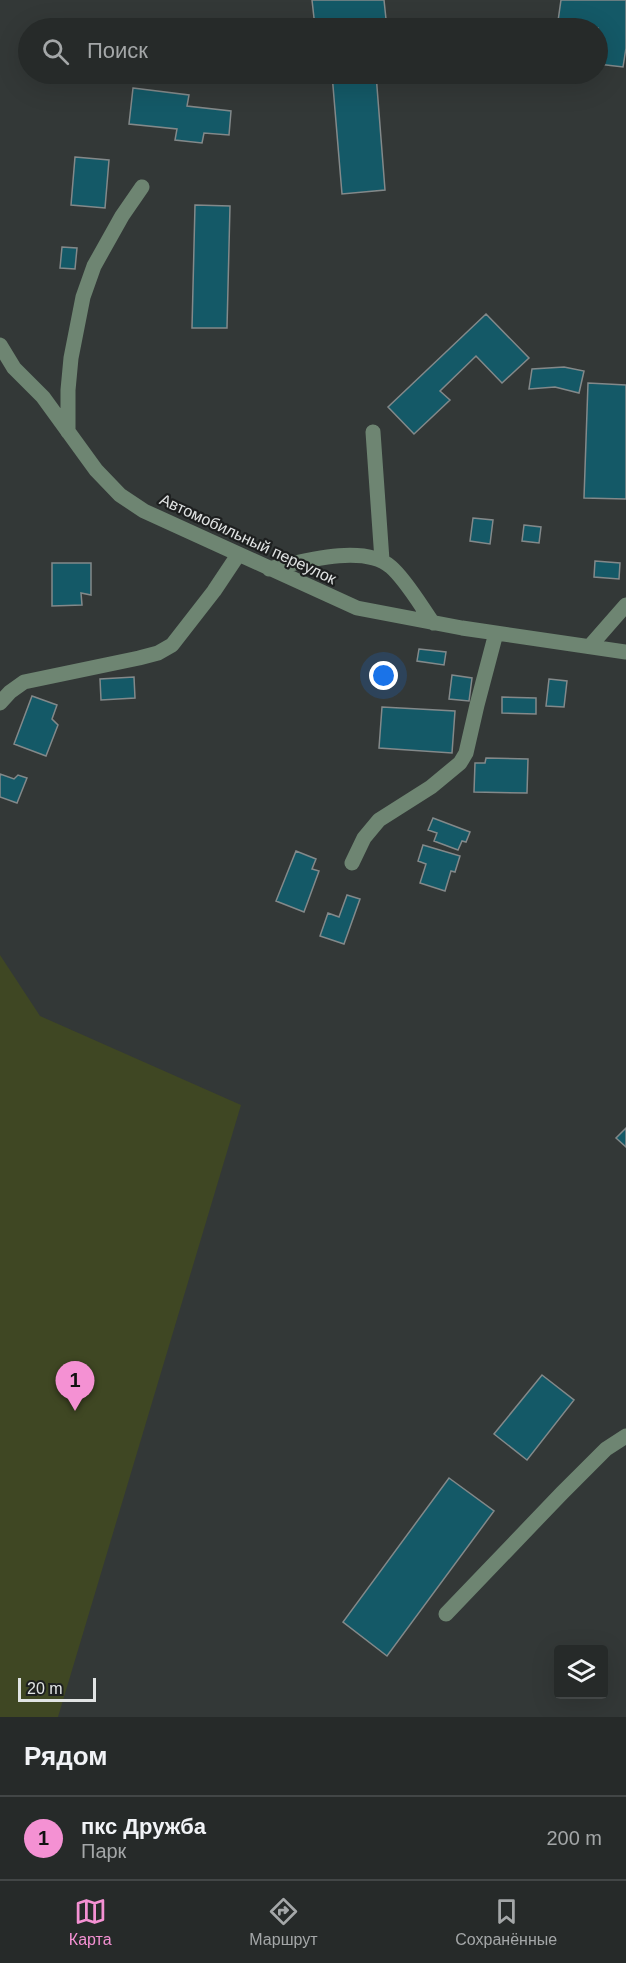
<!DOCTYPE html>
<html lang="ru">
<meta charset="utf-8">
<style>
:root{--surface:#262a29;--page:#2e3231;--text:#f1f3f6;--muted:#a4a7a8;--line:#424646;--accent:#f491d3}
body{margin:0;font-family:Helvetica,sans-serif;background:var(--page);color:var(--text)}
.controls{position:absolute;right:18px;bottom:18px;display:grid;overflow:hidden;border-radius:6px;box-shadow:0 6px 24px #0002}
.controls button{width:54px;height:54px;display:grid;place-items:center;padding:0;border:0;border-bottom:2px solid var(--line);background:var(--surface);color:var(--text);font:30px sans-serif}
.scale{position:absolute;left:18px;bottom:15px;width:78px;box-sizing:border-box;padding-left:6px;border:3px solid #e1e4e4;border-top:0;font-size:16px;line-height:21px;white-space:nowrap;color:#e1e4e4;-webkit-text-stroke:4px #1d1f1f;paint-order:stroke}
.you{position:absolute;left:384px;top:676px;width:21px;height:21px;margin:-15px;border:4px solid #fff;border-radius:50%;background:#1a73e8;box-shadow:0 0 0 9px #1a73e833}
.badge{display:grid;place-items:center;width:39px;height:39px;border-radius:50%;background:var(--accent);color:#111;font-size:20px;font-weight:700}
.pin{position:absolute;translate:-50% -50px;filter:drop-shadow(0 2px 3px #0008)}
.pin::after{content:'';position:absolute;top:32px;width:21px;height:18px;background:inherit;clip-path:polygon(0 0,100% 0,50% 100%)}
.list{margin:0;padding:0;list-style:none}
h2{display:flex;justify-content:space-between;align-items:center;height:78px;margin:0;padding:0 24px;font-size:26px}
h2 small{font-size:20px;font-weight:400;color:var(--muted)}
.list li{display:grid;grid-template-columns:39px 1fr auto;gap:18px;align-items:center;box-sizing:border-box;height:84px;padding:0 24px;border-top:2px solid var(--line)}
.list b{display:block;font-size:22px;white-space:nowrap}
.list p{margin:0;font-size:20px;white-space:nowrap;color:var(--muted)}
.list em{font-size:20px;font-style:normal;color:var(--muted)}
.icon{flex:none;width:33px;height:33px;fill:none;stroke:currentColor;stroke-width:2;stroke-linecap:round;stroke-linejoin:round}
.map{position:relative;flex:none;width:626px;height:1717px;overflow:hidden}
.search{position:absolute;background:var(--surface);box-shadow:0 6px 24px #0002;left:18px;right:18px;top:18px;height:66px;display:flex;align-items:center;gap:15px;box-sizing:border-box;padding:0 21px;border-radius:33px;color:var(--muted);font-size:22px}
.sheet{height:162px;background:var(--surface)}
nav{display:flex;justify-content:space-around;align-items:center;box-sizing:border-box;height:84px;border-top:2px solid var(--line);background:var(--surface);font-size:16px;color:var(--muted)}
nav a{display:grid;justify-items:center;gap:3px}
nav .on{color:var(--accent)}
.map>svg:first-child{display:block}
.green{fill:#3f4723}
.building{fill:#145967;stroke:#83898a;stroke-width:1.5}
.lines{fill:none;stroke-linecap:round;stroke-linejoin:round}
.minor{stroke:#6e8572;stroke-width:15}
.labels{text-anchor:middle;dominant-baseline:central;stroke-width:4.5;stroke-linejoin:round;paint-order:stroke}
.street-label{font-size:16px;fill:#e1e4e4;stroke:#1d1f1f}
</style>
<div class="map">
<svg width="626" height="1717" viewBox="0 0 626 1717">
<rect width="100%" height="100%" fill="#333837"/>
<path class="green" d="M0 955 40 1016 241 1105 58 1717H0Z"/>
<path class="building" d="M312 0H384L386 19 315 27Z
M561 0H626V48L623 67 598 64V28H557Z
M332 74H376L385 190 342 194Z
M133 88 189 95 187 106 231 111 229 135 204 133 202 143 175 140 177 129 129 124Z
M75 157 109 160 105 208 71 205Z
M195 205 230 206 227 328H192Z
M62 247 77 248 75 269 60 268Z
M486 314 529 358 502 383 476 356 440 391 450 400 414 434 388 407Z
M564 367 584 371 579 393 555 387 529 389 532 369Z
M588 383 626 385V499L584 498Z
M473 518 493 520 490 544 470 541Z
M524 525 541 527 539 543 522 541Z
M595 561 620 563 619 579 594 577Z
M52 563H91V595L81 593 82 605 52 606Z
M419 649 446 652 444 665 417 661Z
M452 675 472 678 469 701 449 699Z
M134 677 135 698 101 700 100 679Z
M549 679 567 681 564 707 546 706Z
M32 696 57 705 52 719 58 725 46 756 14 744Z
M502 697 536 698V714L502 713Z
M382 707 455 711 452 753 379 748Z
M486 758 528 759 527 793 474 792 475 763H485Z
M0 774 14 779 18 775 27 778 17 803 0 797Z
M433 818 470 832 466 842 462 841 458 850 434 841 437 833 428 830Z
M423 845 460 856 455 872 451 871 445 891 420 883 426 864 418 861Z
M296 851 316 859 312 869 319 871 304 912 276 901Z
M347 895 360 899 344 944 320 936 328 913 339 917Z
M626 1128V1147L616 1138Z
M542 1375 574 1400 527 1460 494 1434Z
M449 1478 494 1511 387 1656 343 1622Z"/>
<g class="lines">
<path class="minor" d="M0 345 14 368 43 397 96 470 120 495 144 511 357 608 462 628 626 652
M68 432V390L71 358 83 297 94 266 122 216 142 187
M373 432 382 560
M269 569C300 562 364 543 391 567 406 580 421 606 433 623
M590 646 626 605
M0 703 10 692 24 682 139 658 158 653 172 645 214 591 238 555
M352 863 364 838 379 820 431 787 460 763 466 753 477 705 496 633
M446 1614 562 1493 606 1449 626 1436"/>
</g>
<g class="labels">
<g class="street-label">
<text transform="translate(248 539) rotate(25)">Автомобильный переулок</text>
</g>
</g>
</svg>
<div class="controls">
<button><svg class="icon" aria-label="layers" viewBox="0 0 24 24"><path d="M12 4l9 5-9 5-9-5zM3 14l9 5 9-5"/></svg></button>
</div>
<div class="scale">20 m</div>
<div class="you"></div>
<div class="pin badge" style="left:75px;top:1411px">1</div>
<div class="search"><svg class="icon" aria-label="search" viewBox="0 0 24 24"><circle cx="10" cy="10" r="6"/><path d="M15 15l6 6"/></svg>Поиск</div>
</div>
<section class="sheet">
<h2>Рядом<small></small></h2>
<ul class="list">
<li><span class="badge">1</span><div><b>пкс Дружба</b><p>Парк</p></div><em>200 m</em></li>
</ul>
</section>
<nav>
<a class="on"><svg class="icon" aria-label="map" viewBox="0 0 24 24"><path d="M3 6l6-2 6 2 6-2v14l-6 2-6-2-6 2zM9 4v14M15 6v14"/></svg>Карта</a>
<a><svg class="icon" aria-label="directions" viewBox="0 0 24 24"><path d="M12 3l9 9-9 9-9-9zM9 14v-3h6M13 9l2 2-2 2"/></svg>Маршрут</a>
<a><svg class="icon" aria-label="saved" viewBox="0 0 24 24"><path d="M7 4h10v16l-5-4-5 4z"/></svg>Сохранённые</a>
</nav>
